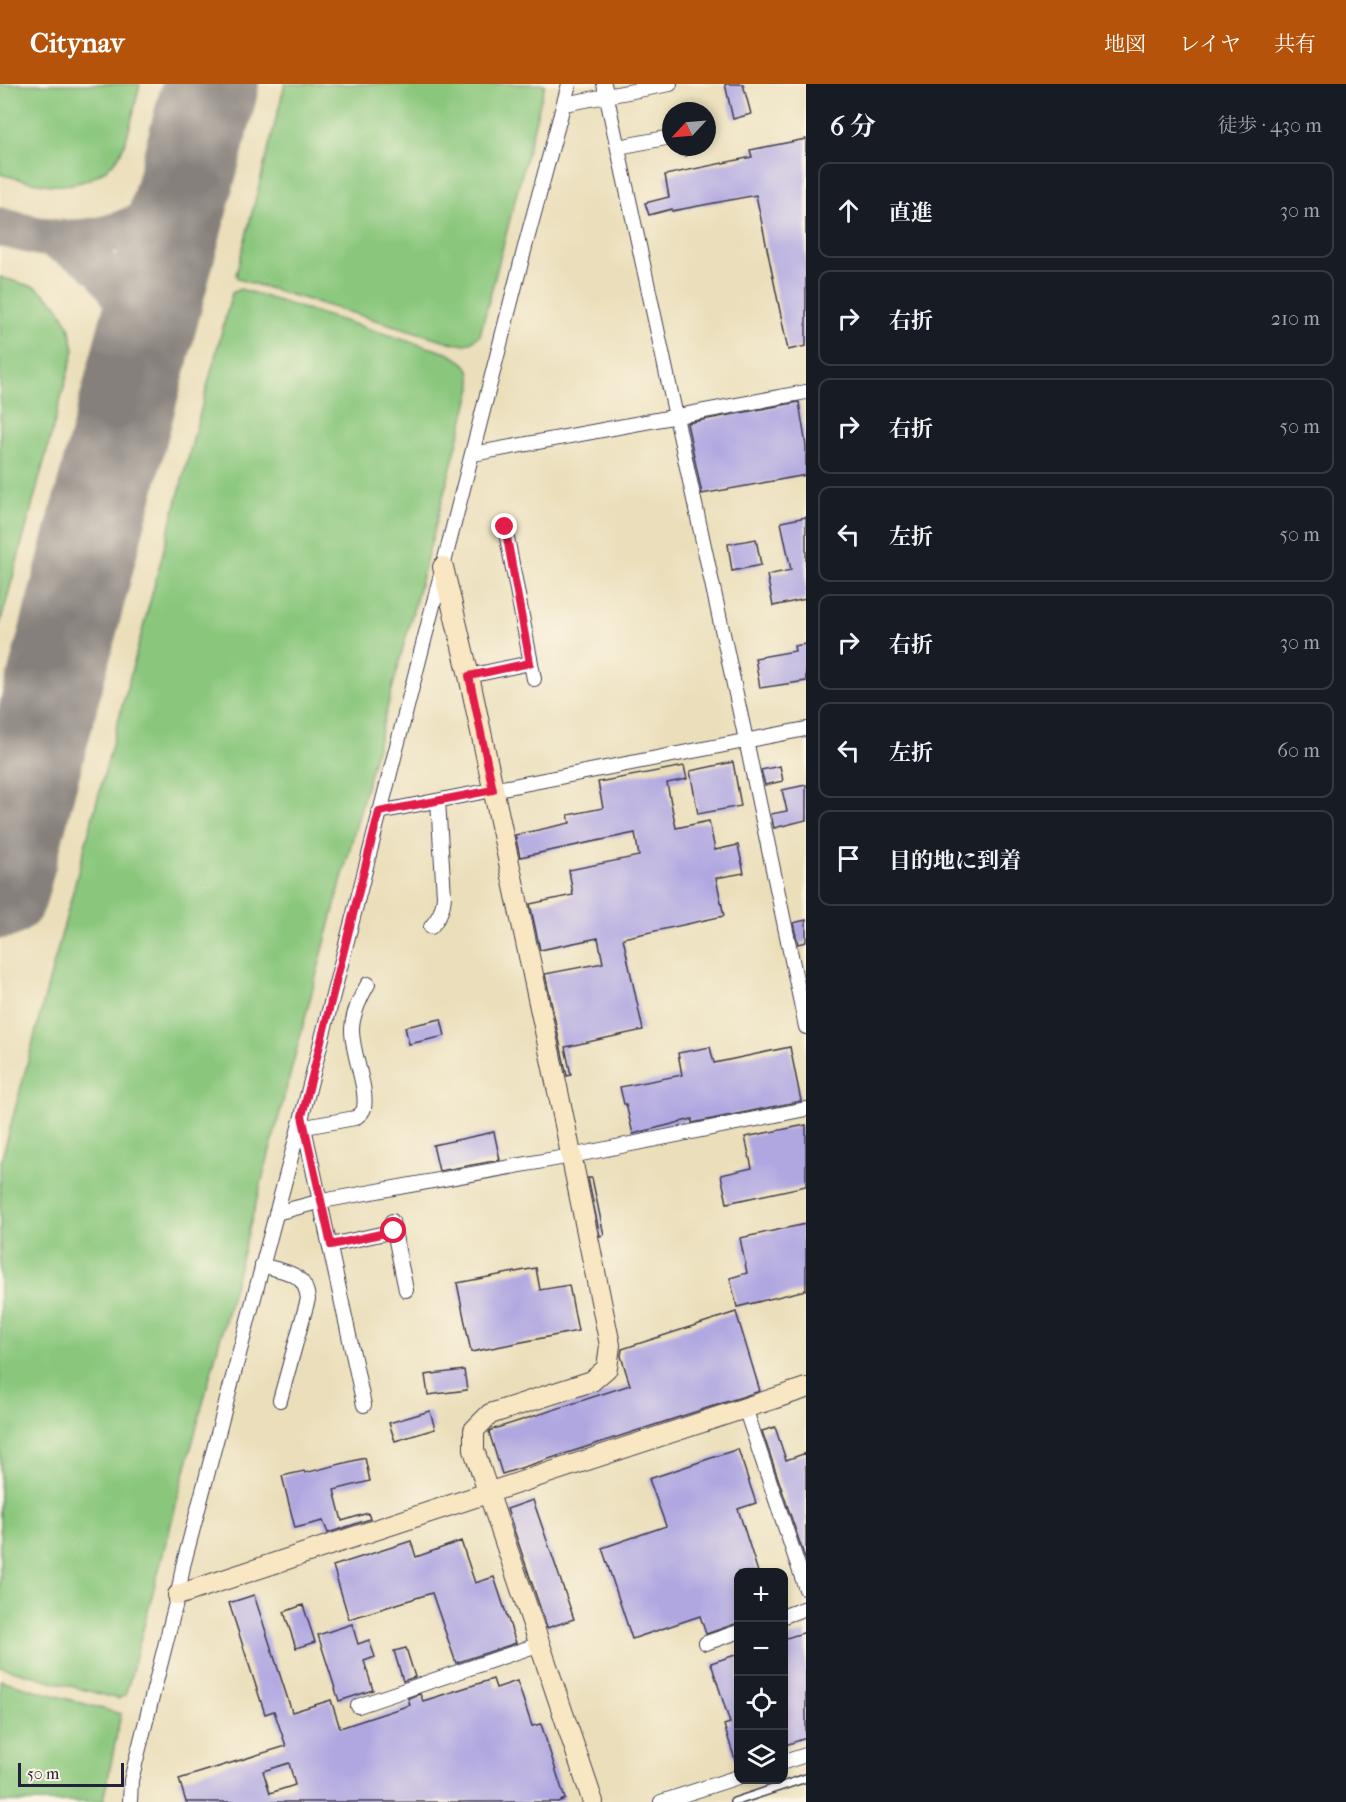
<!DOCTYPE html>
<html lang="ja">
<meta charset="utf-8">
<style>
:root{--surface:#171b24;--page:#20242c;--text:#f1f3f6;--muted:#9ea1a6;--line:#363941;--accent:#b45309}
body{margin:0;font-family:"IM FELL French Canon","Noto Serif JP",serif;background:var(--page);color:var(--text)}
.controls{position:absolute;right:18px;bottom:18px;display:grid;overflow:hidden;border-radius:12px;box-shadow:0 3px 9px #0003}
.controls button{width:54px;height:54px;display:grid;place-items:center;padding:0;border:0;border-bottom:2px solid var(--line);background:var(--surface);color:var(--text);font:30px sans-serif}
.compass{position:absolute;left:662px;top:18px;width:54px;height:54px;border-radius:50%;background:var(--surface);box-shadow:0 3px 9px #0003;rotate:244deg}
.scale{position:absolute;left:18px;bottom:15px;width:106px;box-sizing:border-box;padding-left:6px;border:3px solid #22223b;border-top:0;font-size:16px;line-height:21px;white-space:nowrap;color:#22223b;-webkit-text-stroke:4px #fcf5e5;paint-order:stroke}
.stop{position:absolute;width:18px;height:18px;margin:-14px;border:4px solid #e11d48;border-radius:50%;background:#fff}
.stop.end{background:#e11d48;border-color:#fff;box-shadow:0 2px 6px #0008}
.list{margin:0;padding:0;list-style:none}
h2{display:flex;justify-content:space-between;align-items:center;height:78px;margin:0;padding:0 24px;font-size:26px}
h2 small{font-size:20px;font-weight:400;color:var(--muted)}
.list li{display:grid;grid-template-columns:39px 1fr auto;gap:18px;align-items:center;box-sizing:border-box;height:96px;margin:0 12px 12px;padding:0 12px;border:2px solid var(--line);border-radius:12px}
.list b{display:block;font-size:22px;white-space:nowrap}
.list em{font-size:20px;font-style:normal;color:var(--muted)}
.icon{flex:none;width:33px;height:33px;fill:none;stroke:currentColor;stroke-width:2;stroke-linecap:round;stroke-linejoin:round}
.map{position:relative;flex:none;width:806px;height:1718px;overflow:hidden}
header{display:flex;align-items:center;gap:36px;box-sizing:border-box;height:84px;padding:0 30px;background:var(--accent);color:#fff}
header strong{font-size:28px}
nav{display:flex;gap:33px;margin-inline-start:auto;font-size:21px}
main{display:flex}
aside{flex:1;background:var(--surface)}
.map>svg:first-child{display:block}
.green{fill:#8ac77d;stroke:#56745c;stroke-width:1.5}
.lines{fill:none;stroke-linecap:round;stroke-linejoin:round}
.taxiway{stroke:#86807b;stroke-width:39}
.runway{stroke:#86807b;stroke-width:96}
.building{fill:#b0a7e1;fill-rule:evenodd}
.lane-casing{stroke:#403e4e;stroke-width:10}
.street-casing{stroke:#403e4e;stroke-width:16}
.secondary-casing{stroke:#403e4e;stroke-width:22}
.lane{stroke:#fff;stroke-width:7}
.street{stroke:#fff;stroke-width:14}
.secondary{stroke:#f9e7c3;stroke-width:20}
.route{stroke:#e11d48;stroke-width:8}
</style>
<header>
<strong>Citynav</strong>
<nav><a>地図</a><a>レイヤ</a><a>共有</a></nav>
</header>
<main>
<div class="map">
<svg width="806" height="1718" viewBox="0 0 806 1718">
<rect width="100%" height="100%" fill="#fcf5e5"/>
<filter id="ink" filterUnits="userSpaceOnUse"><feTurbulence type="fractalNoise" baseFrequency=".0167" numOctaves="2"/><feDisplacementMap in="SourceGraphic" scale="12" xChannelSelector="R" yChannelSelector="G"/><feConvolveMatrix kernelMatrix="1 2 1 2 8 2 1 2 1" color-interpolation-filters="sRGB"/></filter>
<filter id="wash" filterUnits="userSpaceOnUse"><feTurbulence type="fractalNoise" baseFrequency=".008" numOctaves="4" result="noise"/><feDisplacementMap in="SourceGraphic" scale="24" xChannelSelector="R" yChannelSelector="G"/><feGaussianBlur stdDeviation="1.35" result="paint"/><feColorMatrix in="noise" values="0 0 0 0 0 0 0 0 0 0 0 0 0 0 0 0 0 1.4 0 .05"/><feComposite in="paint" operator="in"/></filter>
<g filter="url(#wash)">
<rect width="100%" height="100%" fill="#ebdfbb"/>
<path class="green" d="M0 0H140C135 19 131 45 123 63 119 75 109 84 99 90 67 110 34 99 0 90Z
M285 0H545L480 251C469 260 467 262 453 259L238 195 236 191Z
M0 193 37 204 57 221 69 242 74 266 0 541Z
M240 205 447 269C466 278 472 282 472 304L128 1602 125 1611 118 1615 0 1583V1082L232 209Z
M0 1596 121 1630 103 1718H0Z"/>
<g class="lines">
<path class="taxiway" d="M0 143C16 147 33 152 50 154 87 158 130 150 158 125 170 114 178 102 188 89
M50 154 87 173 102 186 115 203 135 239 140 273
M0 766 9 752 20 728"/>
<path class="runway" d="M0 807 211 0"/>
</g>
<g id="blocks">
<path class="building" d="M725 0H743L751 30 733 35Z
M806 55V262L788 266 756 111 672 127V125L649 131 645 119 669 113 665 91 752 73 750 66Z
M799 318 806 362V391L702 410 687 339Z
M806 433V515L773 522 767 491 791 486 781 438Z
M756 455 761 481 732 487 728 460Z
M806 560V597L760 604 755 574 795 567 794 562Z
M733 678 741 722 698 730 690 687Z
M684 682 687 695 667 699 676 744 709 737 715 766 738 761 744 789 716 794 724 832 623 854 643 946 565 963 571 991 567 992 545 890 603 879 598 854 540 866 530 820 573 811 569 786 639 772 635 749 520 773 515 751 570 739 568 731 603 724 598 698Z
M780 682 783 697 765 701 761 686Z
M806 701V736L774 744 771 730 787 727 782 706Z
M806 836V858L798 860 793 839Z
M441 935 445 952 409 960 405 943Z
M710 963 714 979 790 963 801 1017 692 1039V1035L633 1050 626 1020H624L620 1003 682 991 678 969Z
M806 1041V1102L727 1119 721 1091 752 1084 745 1053Z
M494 1048 500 1076 439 1087 433 1061Z
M588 1094H592L604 1151 600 1152Z
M806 1140V1206L737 1223 730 1194 747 1189 740 1154Z
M536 1184 540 1206 569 1201 578 1247 471 1268 457 1199Z
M736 1228 760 1307 502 1390 489 1348 491 1346 630 1301 621 1272 622 1265Z
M464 1286 467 1306 428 1311 425 1291Z
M430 1327 435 1345 395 1357 389 1339Z
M775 1343 786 1376 806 1369V1477L762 1347Z
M738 1365 756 1419 738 1425 758 1488H738V1539L706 1550 700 1532 632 1555 602 1464 666 1442 649 1395Z
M365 1374 370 1397 334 1406 342 1437 368 1429 370 1435 328 1449 323 1437 295 1444 282 1392 304 1387 305 1389Z
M533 1416 574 1535 547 1544 507 1425Z
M411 1457 416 1473 461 1457 475 1499 494 1493 516 1559 456 1579 432 1509 349 1535 333 1482Z
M254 1511 292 1628 331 1616 340 1644 410 1621 408 1614 420 1610 423 1617 493 1595 496 1604 517 1597 532 1642 541 1640 565 1715 558 1718H186L179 1695 286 1662 274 1627 265 1630 229 1519ZM289 1679 295 1701 270 1709 263 1687Z
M303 1521 315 1558 296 1564 284 1528Z
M352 1540 358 1560 369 1556 375 1573 364 1577 373 1606 339 1617 318 1551Z
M806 1548V1654L783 1662V1555Z
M406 1564 415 1593 403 1597 394 1567Z
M738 1570V1679H736L724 1641 730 1639 711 1579Z"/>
</g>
</g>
<g filter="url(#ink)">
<use href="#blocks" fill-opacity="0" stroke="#403e4e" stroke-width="1.5"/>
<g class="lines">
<defs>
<path id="lane" d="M734 1718 806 1694"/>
<path id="street" d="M604 0 746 656 806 943
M564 20 670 0
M618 63 671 53
M683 63 684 65
M473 370 806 308
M505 443 534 595
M469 592 530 579
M379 728 806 645
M431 843C440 832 443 825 444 812L438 717
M302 1034 364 1321
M305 1043 355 1034C359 1031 363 1029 364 1024 368 1003 351 968 352 944 353 928 360 914 368 900
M276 1129 322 1117 571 1072 806 1025
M392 1137 406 1206
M331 1161 394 1147
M262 1181C285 1189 305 1187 308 1215L280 1316
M745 1324 806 1505
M784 1532 806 1524
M706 1559 738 1548
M358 1622 540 1560
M784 1678 806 1671
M130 1718 131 1696 178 1511 183 1482 302 1032 526 159 569 0
M661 1718 738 1693"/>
<path id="secondary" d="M443 483 469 592 563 1031 610 1261 607 1284 592 1297 490 1330 474 1346V1366L593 1718
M178 1511 806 1304"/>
</defs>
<use href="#lane" class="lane-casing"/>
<use href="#street" class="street-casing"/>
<use href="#secondary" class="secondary-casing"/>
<use href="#lane" class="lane"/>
<use href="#street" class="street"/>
<use href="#secondary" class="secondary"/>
</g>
</g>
<g class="lines" filter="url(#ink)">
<path class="route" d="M394 1147 331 1161 302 1032 379 728 493 706 469 592 530 579 505 443"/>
</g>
</svg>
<div class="controls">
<button>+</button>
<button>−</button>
<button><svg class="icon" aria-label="locate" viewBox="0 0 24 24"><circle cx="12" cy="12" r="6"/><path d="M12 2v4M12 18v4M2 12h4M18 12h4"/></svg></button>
<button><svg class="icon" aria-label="layers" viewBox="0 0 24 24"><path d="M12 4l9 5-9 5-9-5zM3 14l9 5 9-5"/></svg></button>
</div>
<svg class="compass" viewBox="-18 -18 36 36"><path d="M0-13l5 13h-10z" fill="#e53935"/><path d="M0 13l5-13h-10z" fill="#9ea1a6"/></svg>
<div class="scale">50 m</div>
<div class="stop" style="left:394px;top:1147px"></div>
<div class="stop end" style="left:505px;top:443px"></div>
</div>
<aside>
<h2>6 分<small>徒歩 · 430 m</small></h2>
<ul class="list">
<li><svg class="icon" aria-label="ahead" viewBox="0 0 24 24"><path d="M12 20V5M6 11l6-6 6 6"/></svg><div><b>直進</b></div><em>30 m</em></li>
<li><svg class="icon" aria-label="right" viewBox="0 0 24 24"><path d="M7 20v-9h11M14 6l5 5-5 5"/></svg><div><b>右折</b></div><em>210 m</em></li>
<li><svg class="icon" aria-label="right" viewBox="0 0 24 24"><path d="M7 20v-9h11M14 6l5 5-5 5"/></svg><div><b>右折</b></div><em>50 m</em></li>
<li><svg class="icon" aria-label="left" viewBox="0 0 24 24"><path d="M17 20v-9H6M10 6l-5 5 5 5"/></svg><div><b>左折</b></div><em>50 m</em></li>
<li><svg class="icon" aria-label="right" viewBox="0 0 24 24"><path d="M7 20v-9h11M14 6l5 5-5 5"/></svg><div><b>右折</b></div><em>30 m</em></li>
<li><svg class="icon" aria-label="left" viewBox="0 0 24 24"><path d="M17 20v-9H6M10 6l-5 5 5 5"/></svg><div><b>左折</b></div><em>60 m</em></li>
<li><svg class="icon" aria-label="arrive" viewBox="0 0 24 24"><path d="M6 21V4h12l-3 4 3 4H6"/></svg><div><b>目的地に到着</b></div></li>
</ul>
</aside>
</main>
